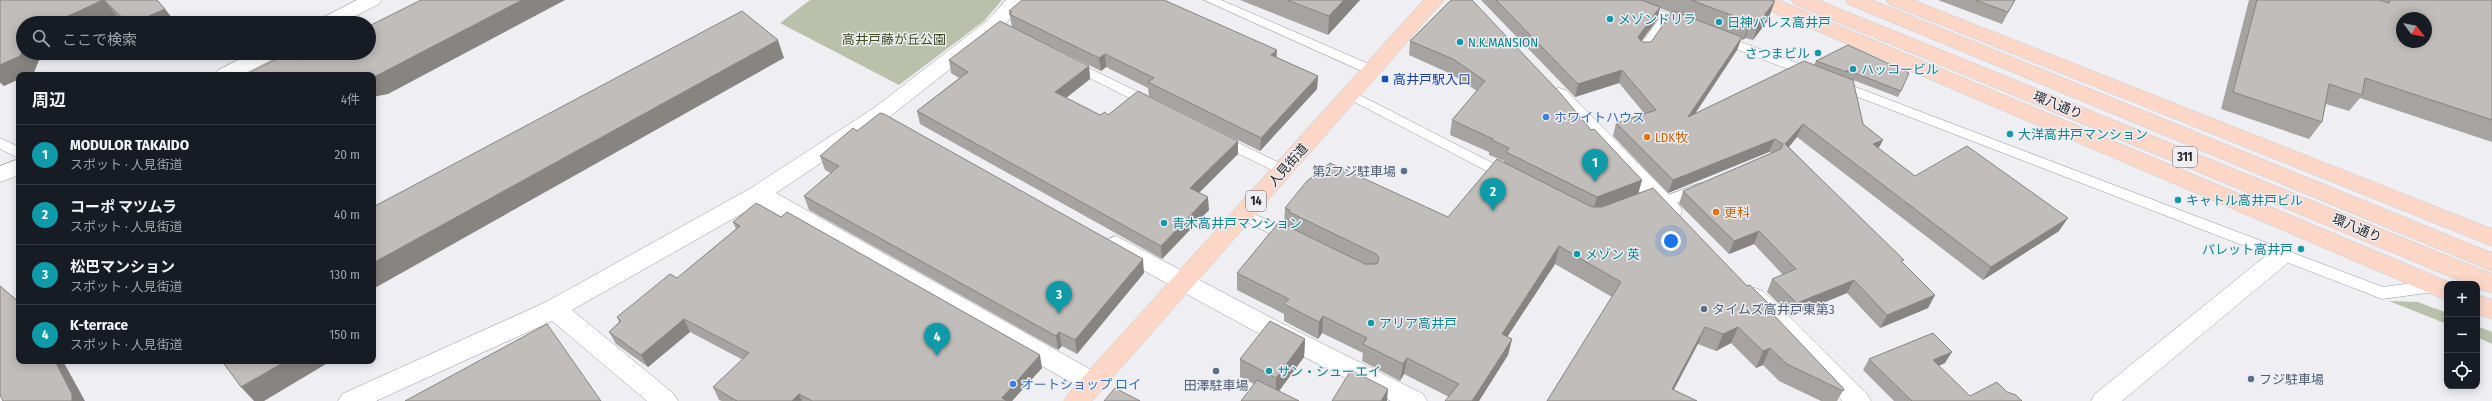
<!DOCTYPE html>
<html lang="ja">
<meta charset="utf-8">
<style>
:root{--surface:#171b24;--page:#242831;--text:#f1f3f6;--muted:#9ea1a6;--line:#363941;--accent:#97b1bf}
body{margin:0;font-family:"Fira Sans Condensed","Noto Sans JP",sans-serif;background:var(--page);color:var(--text)}
.controls{position:absolute;right:12px;bottom:12px;display:grid;overflow:hidden;border-radius:8px;box-shadow:0 2px 10px #0003}
.controls button{width:36px;height:36px;display:grid;place-items:center;padding:0;border:0;border-bottom:1px solid var(--line);background:var(--surface);color:var(--text);font:20px sans-serif}
.compass{position:absolute;left:2396px;top:12px;width:36px;height:36px;border-radius:50%;background:var(--surface);box-shadow:0 2px 10px #0003;rotate:122deg}
.you{position:absolute;left:1671px;top:241px;width:14px;height:14px;margin:-10px;border:3px solid #fff;border-radius:50%;background:#1a73e8;box-shadow:0 0 0 6px #1a73e833}
.badge{display:grid;place-items:center;width:26px;height:26px;border-radius:50%;background:var(--accent);color:#fff;font-size:13px;font-weight:700}
.pin{position:absolute;translate:-50% -33px;filter:drop-shadow(0 1px 2px #0008)}
.pin::after{content:'';position:absolute;top:21px;width:14px;height:12px;background:inherit;clip-path:polygon(0 0,100% 0,50% 100%)}
.list{margin:0;padding:0;list-style:none}
h2{display:flex;justify-content:space-between;align-items:center;height:52px;margin:0;padding:0 16px;font-size:17px}
h2 small{font-size:13px;font-weight:400;color:var(--muted)}
.list li{display:grid;grid-template-columns:26px 1fr auto;gap:12px;align-items:center;box-sizing:border-box;height:60px;padding:0 16px;border-top:1px solid var(--line)}
.list b{display:block;font-size:15px;white-space:nowrap}
.list p{margin:0;font-size:13px;white-space:nowrap;color:var(--muted)}
.list em{font-size:13px;font-style:normal;color:var(--muted)}
.icon{flex:none;width:22px;height:22px;fill:none;stroke:currentColor;stroke-width:2;stroke-linecap:round;stroke-linejoin:round}
.map{position:relative;flex:none;width:2492px;height:401px;overflow:hidden}
.search{position:absolute;background:var(--surface);box-shadow:0 2px 10px #0003;left:16px;top:16px;width:360px;height:44px;display:flex;align-items:center;gap:10px;box-sizing:border-box;padding:0 14px;border-radius:22px;color:var(--muted);font-size:15px}
.panel{position:absolute;background:var(--surface);box-shadow:0 2px 10px #0003;left:16px;top:72px;width:360px;height:292px;border-radius:8px}
.map>svg:first-child{display:block}
.green{fill:#bac1ab}
.lines{fill:none;stroke-linecap:round;stroke-linejoin:round}
.service-casing{stroke:#9b9ba0;stroke-width:1}
.minor-casing{stroke:#9b9ba0;stroke-width:1}
.tertiary-casing{stroke:#9b9ba0;stroke-width:1}
.primary-casing{stroke:#cbcbcb;stroke-width:1}
.service{fill:#fff;fill-rule:evenodd}
.minor{fill:#fff;fill-rule:evenodd}
.tertiary{fill:#fff;fill-rule:evenodd}
.primary{fill:#fcd7c8;fill-rule:evenodd}
.wall{fill:#a6a3a0;fill-rule:evenodd}
.shaded-wall{fill:#878482}
.building{fill:#c1bdba;stroke:#878482;fill-rule:evenodd}
.culture-dot{fill:#0f9aa8;stroke:#eeeef3;stroke-width:1.5}
.transit-dot{fill:#1a4fb4;stroke:#eeeef3;stroke-width:1.5}
.shop-dot{fill:#3f7fe0;stroke:#eeeef3;stroke-width:1.5}
.food-dot{fill:#e8710a;stroke:#eeeef3;stroke-width:1.5}
.service-dot{fill:#5c6f8a;stroke:#eeeef3;stroke-width:1.5}
.labels{text-anchor:middle;dominant-baseline:central;stroke-width:3;stroke-linejoin:round;paint-order:stroke}
.shield{fill:#eeeef3;stroke:#626265;stroke-width:1}
.shield-label{font-size:12px;font-weight:bold;fill:#262628}
.culture-label{font-size:13px;fill:#0d838f;stroke:#eeeef3;text-anchor:start}
.park-label{font-size:13px;fill:#3e4b1c;stroke:#eeeef3}
.transit-label{font-size:13px;fill:#164399;stroke:#eeeef3;text-anchor:start}
.street-label{font-size:13px;fill:#262628;stroke:#eeeef3}
.shop-label{font-size:13px;fill:#366cbe;stroke:#eeeef3;text-anchor:start}
.food-label{font-size:13px;fill:#c56008;stroke:#eeeef3;text-anchor:start}
.service-label{font-size:13px;fill:#4e5e75;stroke:#eeeef3;text-anchor:start}
</style>
<div class="map">
<svg width="2492" height="401" viewBox="0 0 2492 401">
<rect width="100%" height="100%" fill="#eeeef3"/>
<path class="green" d="M810 0H1002L984 21 899 85 780 23Z
M2389 301 2418 302 2447 313V324Z
M2477 326 2492 332V344L2477 337Z"/>
<g class="lines">
<defs>
<path id="service" d="M1204 0H1221L1376 67 1377 70 1376 73H1366Z
M1617 0H1634L1690 22 1692 25 1686 29 1669 23 1646 54H1638L1636 51 1659 19Z
M1722 35 1816 70 1817 73 1816 76H1806L1718 42 1716 39Z
M1074 61 1155 100 1157 103 1155 106H1145L1070 68 1068 65 1070 62Z
M1837 80 2383 287 2434 280 2439 282 2441 286 2439 290 2434 292 2382 299 2377 297 1832 87 1831 84 1832 81Z
M1350 90 1512 173 1514 176 1507 181 1502 179 1345 97 1344 94 1345 91Z
M1222 135 1288 167 1290 170 1288 173H1278L1217 143 1215 140 1217 137Z
M0 138 19 147V158L0 149Z
M1700 183 1705 184 1707 188 1705 192 1663 208 1656 203 1658 199Z
M1244 209 1296 234 1298 238 1296 242H1286L1239 218 1237 214 1239 210Z"/>
<path id="minor" d="M1006 0H1026L1002 28 888 118 776 193 1102 376 1105 383 1102 390 1093 393 1084 390 759 204 572 310 674 394 678 401H647L552 321 376 401H338L342 394 546 302 751 188 874 108 988 20Z
M1116 236 1283 324 1423 394 1427 401H1391L1267 338 1108 251 1105 245 1108 239Z
M2282 246 2290 249 2293 255 2290 261 2122 401H2091L2095 394 2274 249Z"/>
<path id="tertiary" d="M357 0H381L379 4 342 23H317L320 19Z
M252 53H278L275 58 241 75H215L218 70Z
M1559 88 1566 90 1679 205 1682 211 1679 217 1671 219 1663 217 1552 100 1549 95 1552 90Z
M19 159V175L0 182V166Z
M1755 288 1763 291 1867 394 1871 401H1842L1747 303 1743 297 1747 291Z"/>
<path id="primary" d="M1424 0H1444L1092 401H1064L1068 394Z
M1752 0H1778L2454 284H2447V300L2439 297 1754 4Z
M1792 0H1818L2492 274V293L2477 288V284H2468L1794 4Z
M1846 0H1872L2492 253V271L1848 4Z
M1887 0H1913L2492 229V246L1889 4Z
M2477 295 2492 300V319L2477 314Z"/>
</defs>
<use href="#service" class="service-casing"/>
<use href="#minor" class="minor-casing"/>
<use href="#tertiary" class="tertiary-casing"/>
<use href="#primary" class="primary-casing"/>
<use href="#service" class="service"/>
<use href="#minor" class="minor"/>
<use href="#tertiary" class="tertiary"/>
<use href="#primary" class="primary"/>
</g>
<path class="wall" d="M0 0H157L176 23H124L117 16 23 53H42L34 72 28 75H19V79L4 86 0 83Z
M1240 0H1360L1328 35Z
M1451 0 1591 130 1642 180 1638 194 1772 314 1844 389 1837 401H1821L1779 381 1763 365 1756 368 1731 343 1716 351 1698 344 1547 401 1612 297 1555 264 1507 337 1512 339 1508 355 1479 401H1445L1449 397 1404 374 1400 381 1362 361 1363 353 1322 333 1318 339 1284 321V314L1237 290V273L1284 225 1285 208 1448 217 1504 162V161L1489 155V152L1450 135 1452 120 1477 91 1451 74 1409 55 1410 41Z
M1481 0H1770L1768 20 1753 40 1745 38 1743 40 1741 39 1737 50 1695 114 1814 65 1816 61 1848 45 1901 91 1898 97 1853 80 1863 124 1883 140 1878 148 1915 176 2059 231 1983 280 1797 137 1789 147 1935 295 1928 308 1880 328 1847 293 1791 316 1767 292 1772 279 1783 275 1754 244 1729 254 1679 204 1683 191 1772 153 1769 152 1668 193 1613 136 1616 123 1644 113 1619 83 1575 97ZM1660 8 1672 13 1651 42H1642L1641 41 1657 20Z
M1938 0H2015L2002 24Z
M2249 0H2379L2381 1V0H2492V142L2360 98 2349 111 2326 104 2322 122 2309 139 2221 109Z
M1009 11 1276 57 1318 76 1317 89 1260 151 1149 96 1148 88 1106 67 1101 71 1012 27Z
M949 60 1089 66 1090 79 1066 98 1100 115H1108L1238 154 1199 192 1209 210 1162 259 920 124 917 111 959 78 951 73Z
M820 156 1144 273 1077 354 1062 346 1058 350 809 210 804 196 831 173 825 170Z
M733 222 1042 368 1012 401H722L719 400 713 387 743 360 690 332 648 367 616 344 609 332 619 322 617 317 677 278 736 229Z
M1305 339 1304 357 1279 391 1254 384 1240 377V359Z
M1869 359 1945 363 1939 366 1970 396 2007 392 2022 401H1894L1863 370Z"/>
<path class="shaded-wall" d="M103 0H104L117 16 102 23H53Z
M522 0H565L388 94 373 97V77Z
M1344 0H1360L1328 35 1329 16Z
M1775 1 1768 20 1753 40 1759 22Z
M1660 7 1657 20 1635 50 1638 37Z
M165 9 176 23H133Z
M1752 19 1745 38 1743 40 1750 22Z
M1742 37 1737 50 1684 130 1688 117Z
M778 40 784 58 373 289V263Z
M23 49V53H42L34 72 28 75H19V79L4 86 0 82V65Z
M1277 50 1276 63 1271 55Z
M1105 54 1106 67 1101 71 1099 58Z
M1089 66 1090 79 1057 105 1055 92Z
M1622 70 1619 83 1575 97 1578 84Z
M1318 76 1317 89 1260 151 1261 138Z
M1803 124 1797 137 1780 157 1785 144Z
M1775 139 1769 152 1668 193 1673 180Z
M1883 140 1876 153 1873 144Z
M1238 141V154L1191 201 1190 188Z
M1642 180 1638 194 1593 211 1597 197Z
M1208 197 1209 210 1162 259 1161 246Z
M2068 218 2059 231 1983 280 1991 267Z
M1759 231 1754 244 1729 254 1734 241Z
M1559 246 1555 264 1498 351 1502 334Z
M1143 259 1144 273 1077 354 1075 340Z
M1854 280 1847 293 1791 316 1797 303Z
M1935 295 1928 308 1880 328 1887 315Z
M1774 309 1767 326 1770 311Z
M1323 316 1322 333 1318 339 1319 322Z
M684 319 690 332 648 367 641 355Z
M1705 327 1698 344 1668 401 1672 389Z
M1738 327 1731 343 1716 351 1723 334Z
M1059 332 1062 346 1058 350 1056 336Z
M1305 339 1304 357 1276 395V378Z
M1512 339 1508 355 1479 401H1472Z
M1770 348 1763 365 1756 368 1763 351Z
M1952 352 1945 363 1926 371 1933 360Z
M1040 355 1042 368 1012 401H1002V398Z
M1407 358 1404 374 1400 381 1403 364Z
M55 361H63L85 401H72Z
M286 361H331L264 401H254L241 387Z
M1388 389 1387 401H1381Z
M799 394 802 401H792Z"/>
<path class="building" d="M0 0H103L53 23H23V49L20 56 0 65Z
M104 0H157L165 9 133 23H128Z
M421 0H522L376 76 373 77V75H245L288 53H296L303 60 317 53H369V26Z
M1022 0H1164L1277 50 1271 55 1318 76 1261 138 1148 82 1154 78 1105 54 1099 58 1009 14 1012 12 1009 11Z
M1287 0H1344L1329 16Z
M1451 0H1472L1561 94 1591 130 1594 129 1642 180 1597 197 1506 152 1509 148 1492 140 1493 139 1452 120 1485 81 1453 59 1410 41Z
M1496 0H1641L1660 7 1638 37 1642 42H1651L1673 11 1742 37 1688 117 1804 61 1853 80 1863 124 1883 140 1873 144 1915 176 1967 146 2068 218 1991 267 1803 124 1785 144 1904 260 1901 261 1935 295 1887 315 1854 280 1797 303 1772 279 1796 269 1759 231 1734 241 1683 191 1781 149 1783 144 1775 139 1673 180 1616 123 1656 110 1622 70 1578 84Z
M1691 0H1770L1775 1 1759 22 1752 19 1750 22Z
M1975 0H2015L2008 12Z
M2257 0H2379L2389 3 2390 0H2492V120L2365 78 2362 95 2329 84 2322 122 2233 92ZM2402 18H2426V42H2402Z
M742 11 778 40 373 263V207Z
M1000 21 1089 66 1055 92 1100 115 1105 112 1108 115 1138 91 1238 141 1190 188 1208 197 1161 246 917 111 968 72 949 60Z
M1848 45 1909 73 1901 91 1847 70V72L1816 61Z
M880 113 884 114 1143 259 1075 340 1059 332 1056 336 804 196 839 166 820 156 853 128 857 131Z
M1497 159 1592 207H1602L1653 188 1747 286 1750 285 1774 309 1770 311 1844 389 1843 391 1787 364 1770 348 1763 351 1738 327 1723 334 1705 327 1672 389 1697 401H1547L1621 282 1559 246 1502 334 1512 339 1472 401H1445L1459 384 1407 358 1403 364 1363 344 1367 338 1323 316 1319 322 1284 304 1289 299 1237 273 1279 222 1365 264H1377L1379 258 1376 254 1289 212 1290 210 1285 208 1307 181 1330 163 1448 217Z
M756 203 781 217 787 212 1040 355 1002 398 1007 401H812L799 394 792 401H737L713 387 749 353 684 319 641 355 609 332 621 321 617 317 670 274 677 278 740 226 733 222Z
M0 286 19 302V361H55L72 394V401H3L0 395Z
M1270 321 1305 339 1276 378 1240 359Z
M547 324 601 401H405Z
M1933 333 1952 352 1933 360 1970 396 1997 382 2007 392 2016 395 2022 401H1912L1869 359Z
M222 361H286L241 387Z
M1351 370 1388 389 1381 401H1332Z
M1257 380 1299 401H1241Z
M1115 388 1140 401H1104Z"/>
<g class="culture-dot">
<circle cx="1610" cy="19" r="4"/>
<circle cx="1719" cy="22" r="4"/>
<circle cx="1460" cy="42" r="4"/>
<circle cx="1818" cy="53" r="4"/>
<circle cx="1853" cy="69" r="4"/>
<circle cx="2010" cy="134" r="4"/>
<circle cx="2178" cy="200" r="4"/>
<circle cx="1164" cy="223" r="4"/>
<circle cx="2301" cy="249" r="4"/>
<circle cx="1577" cy="254" r="4"/>
<circle cx="1371" cy="323" r="4"/>
<circle cx="1269" cy="371" r="4"/>
</g>
<rect class="transit-dot" x="1381" y="75" width="8" height="8" rx="2"/>
<g class="shop-dot">
<circle cx="1546" cy="117" r="4"/>
<circle cx="1013" cy="384" r="4"/>
</g>
<g class="food-dot">
<circle cx="1647" cy="137" r="4"/>
<circle cx="1716" cy="212" r="4"/>
</g>
<g class="service-dot">
<circle cx="1404" cy="171" r="4"/>
<circle cx="1704" cy="309" r="4"/>
<circle cx="1216" cy="371" r="4"/>
<circle cx="2251" cy="379" r="4"/>
</g>
<g class="labels">
<g class="shield">
<rect x="2173" y="147" width="24" height="20" rx="3"/>
<rect x="1246" y="191" width="20" height="20" rx="3"/>
</g>
<g class="shield-label">
<text x="2185" y="157">311</text>
<text x="1256" y="201">14</text>
</g>
<g class="culture-label">
<text x="1618" y="19">メゾンドリラ</text>
<text x="1727" y="22">日神パレス高井戸</text>
<text x="1468" y="42">N.K.MANSION</text>
<text x="1810" y="53" text-anchor="end">さつまビル</text>
<text x="1861" y="69">ハッコービル</text>
<text x="2018" y="134">大洋高井戸マンション</text>
<text x="2186" y="200">キャトル高井戸ビル</text>
<text x="1172" y="223">青木高井戸マンション</text>
<text x="2293" y="249" text-anchor="end">パレット高井戸</text>
<text x="1585" y="254">メゾン 英</text>
<text x="1379" y="323">アリア高井戸</text>
<text x="1277" y="371">サン・シューエイ</text>
</g>
<g class="park-label">
<text x="894" y="39">高井戸藤が丘公園</text>
</g>
<g class="transit-label">
<text x="1393" y="79">高井戸駅入口</text>
</g>
<g class="street-label">
<text transform="translate(2058 105) rotate(22)">環八通り</text>
<text transform="translate(1288 165) rotate(-49)">人見街道</text>
<text transform="translate(2357 228) rotate(23)">環八通り</text>
</g>
<g class="shop-label">
<text x="1554" y="117">ホワイトハウス</text>
<text x="1021" y="384">オートショップ ロイ</text>
</g>
<g class="food-label">
<text x="1655" y="137">LDK牧</text>
<text x="1724" y="212">更科</text>
</g>
<g class="service-label">
<text x="1396" y="171" text-anchor="end">第2フジ駐車場</text>
<text x="1712" y="309">タイムズ高井戸東第3</text>
<text x="2259" y="379">フジ駐車場</text>
<text x="1216" y="385" text-anchor="middle">田澤駐車場</text>
</g>
</g>
</svg>
<div class="controls">
<button>+</button>
<button>−</button>
<button><svg class="icon" aria-label="locate" viewBox="0 0 24 24"><circle cx="12" cy="12" r="6"/><path d="M12 2v4M12 18v4M2 12h4M18 12h4"/></svg></button>
</div>
<svg class="compass" viewBox="-18 -18 36 36"><path d="M0-13l5 13h-10z" fill="#e53935"/><path d="M0 13l5-13h-10z" fill="#9ea1a6"/></svg>
<div class="you"></div>
<div class="pin badge" style="left:1595px;top:182px;background:#0f9aa8">1</div>
<div class="pin badge" style="left:1493px;top:211px;background:#0f9aa8">2</div>
<div class="pin badge" style="left:1059px;top:314px;background:#0f9aa8">3</div>
<div class="pin badge" style="left:937px;top:356px;background:#0f9aa8">4</div>
<div class="search"><svg class="icon" aria-label="search" viewBox="0 0 24 24"><circle cx="10" cy="10" r="6"/><path d="M15 15l6 6"/></svg>ここで検索</div>
<section class="panel">
<h2>周辺<small>4件</small></h2>
<ul class="list">
<li><span class="badge" style="background:#0f9aa8">1</span><div><b>MODULOR TAKAIDO</b><p>スポット · 人見街道</p></div><em>20 m</em></li>
<li><span class="badge" style="background:#0f9aa8">2</span><div><b>コーポ マツムラ</b><p>スポット · 人見街道</p></div><em>40 m</em></li>
<li><span class="badge" style="background:#0f9aa8">3</span><div><b>松巴マンション</b><p>スポット · 人見街道</p></div><em>130 m</em></li>
<li><span class="badge" style="background:#0f9aa8">4</span><div><b>K-terrace</b><p>スポット · 人見街道</p></div><em>150 m</em></li>
</ul>
</section>
</div>
